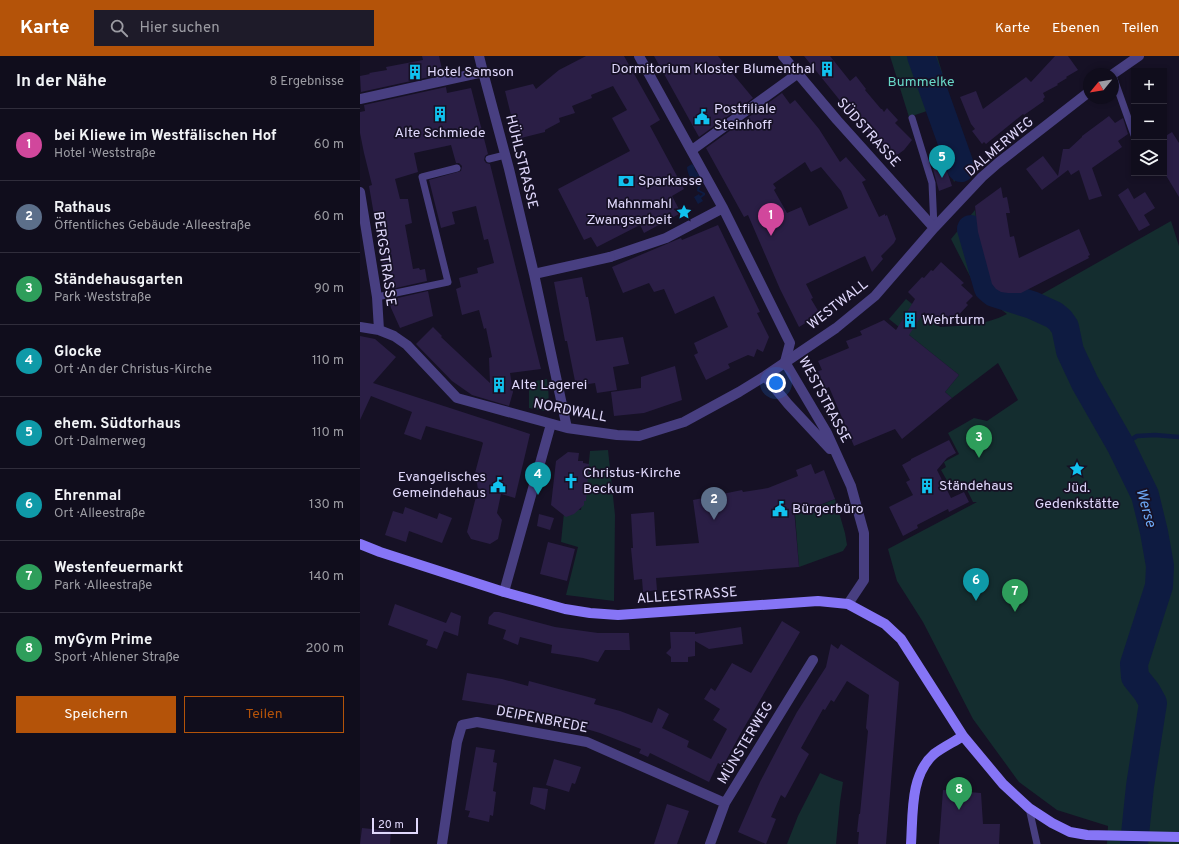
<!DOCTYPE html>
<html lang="de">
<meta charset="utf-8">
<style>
:root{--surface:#100d1c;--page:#1e1b29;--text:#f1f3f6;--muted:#9c9ca3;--line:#302d3b;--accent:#b45309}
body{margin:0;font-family:Overpass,sans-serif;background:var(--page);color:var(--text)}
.controls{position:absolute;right:12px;top:12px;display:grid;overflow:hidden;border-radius:0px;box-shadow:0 2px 6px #0003}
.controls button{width:36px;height:36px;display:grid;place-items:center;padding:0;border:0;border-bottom:1px solid var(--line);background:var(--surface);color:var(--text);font:20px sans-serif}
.compass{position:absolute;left:723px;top:12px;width:36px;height:36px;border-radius:50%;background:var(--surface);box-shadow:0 2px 6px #0003;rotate:240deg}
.scale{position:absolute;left:12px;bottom:10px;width:46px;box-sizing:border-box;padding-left:4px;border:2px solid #e0d8fc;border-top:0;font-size:11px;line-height:14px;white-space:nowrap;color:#e0d8fc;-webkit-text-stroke:3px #161125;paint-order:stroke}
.you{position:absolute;left:416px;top:327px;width:14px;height:14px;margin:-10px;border:3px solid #fff;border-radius:50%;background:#1a73e8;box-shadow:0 0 0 6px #1a73e833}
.badge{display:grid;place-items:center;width:26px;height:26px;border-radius:50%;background:var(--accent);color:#fff;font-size:13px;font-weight:700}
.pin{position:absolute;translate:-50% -33px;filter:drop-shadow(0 1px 2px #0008)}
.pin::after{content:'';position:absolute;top:21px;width:14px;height:12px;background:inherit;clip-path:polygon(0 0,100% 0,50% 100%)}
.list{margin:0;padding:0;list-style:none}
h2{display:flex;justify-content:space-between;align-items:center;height:52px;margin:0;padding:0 16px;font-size:17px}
h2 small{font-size:13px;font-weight:400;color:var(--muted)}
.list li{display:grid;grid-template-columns:26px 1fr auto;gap:12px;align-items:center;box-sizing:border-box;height:72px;padding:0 16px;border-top:1px solid var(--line)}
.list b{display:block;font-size:15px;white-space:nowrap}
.list p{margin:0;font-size:13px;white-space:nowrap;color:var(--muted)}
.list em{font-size:13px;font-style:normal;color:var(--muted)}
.actions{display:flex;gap:8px;padding:12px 16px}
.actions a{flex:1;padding:9px 0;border:1px solid var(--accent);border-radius:0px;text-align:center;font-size:14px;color:var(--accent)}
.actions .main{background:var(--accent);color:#fff}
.icon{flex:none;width:22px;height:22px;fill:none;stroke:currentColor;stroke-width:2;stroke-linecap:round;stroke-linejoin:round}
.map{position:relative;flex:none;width:819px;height:788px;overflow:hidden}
header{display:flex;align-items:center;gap:24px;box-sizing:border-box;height:56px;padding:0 20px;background:var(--accent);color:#fff}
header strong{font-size:19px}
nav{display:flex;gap:22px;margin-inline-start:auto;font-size:14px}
.search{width:280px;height:36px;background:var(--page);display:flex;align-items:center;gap:10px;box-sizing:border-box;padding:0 14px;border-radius:0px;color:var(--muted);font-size:15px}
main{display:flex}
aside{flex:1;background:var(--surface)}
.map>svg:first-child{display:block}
.green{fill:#142d2f}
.water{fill:#0e1b41}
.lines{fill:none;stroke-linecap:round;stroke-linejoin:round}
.stream{stroke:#0e1b41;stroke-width:4.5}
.river{stroke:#0e1b41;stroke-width:28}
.building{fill:#2a1e45;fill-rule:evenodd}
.service{stroke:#483f81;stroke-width:7}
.pedestrian{stroke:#483f81;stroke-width:10}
.minor{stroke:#483f81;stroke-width:10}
.secondary{stroke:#8675f6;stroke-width:10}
.labels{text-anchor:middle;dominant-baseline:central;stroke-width:3.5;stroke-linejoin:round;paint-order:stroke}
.poi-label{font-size:14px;fill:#e0d8fc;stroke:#161125;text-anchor:start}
.park-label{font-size:14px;fill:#68d8c7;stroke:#161125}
.street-label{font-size:14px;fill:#e0d8fc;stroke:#161125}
.water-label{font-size:15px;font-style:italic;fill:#6da8f5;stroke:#161125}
</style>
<header>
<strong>Karte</strong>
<div class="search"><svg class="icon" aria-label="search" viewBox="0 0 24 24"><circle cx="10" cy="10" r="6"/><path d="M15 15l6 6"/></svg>Hier suchen</div>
<nav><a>Karte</a><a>Ebenen</a><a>Teilen</a></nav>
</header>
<main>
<aside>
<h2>In der Nähe<small>8 Ergebnisse</small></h2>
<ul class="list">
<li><span class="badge" style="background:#d1479c">1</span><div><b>bei Kliewe im Westfälischen Hof</b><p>Hotel · Weststraße</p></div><em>60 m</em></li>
<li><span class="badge" style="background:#5c6f8a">2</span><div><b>Rathaus</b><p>Öffentliches Gebäude · Alleestraße</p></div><em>60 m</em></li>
<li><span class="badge" style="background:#2e9e5b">3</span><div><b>Ständehausgarten</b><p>Park · Weststraße</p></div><em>90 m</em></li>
<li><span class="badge" style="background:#0f9aa8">4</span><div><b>Glocke</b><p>Ort · An der Christus-Kirche</p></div><em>110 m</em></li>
<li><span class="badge" style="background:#0f9aa8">5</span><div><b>ehem. Südtorhaus</b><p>Ort · Dalmerweg</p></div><em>110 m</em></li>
<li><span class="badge" style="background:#0f9aa8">6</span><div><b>Ehrenmal</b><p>Ort · Alleestraße</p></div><em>130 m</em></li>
<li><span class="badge" style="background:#2e9e5b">7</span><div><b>Westenfeuermarkt</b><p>Park · Alleestraße</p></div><em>140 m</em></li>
<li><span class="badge" style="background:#2e9e5b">8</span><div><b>myGym Prime</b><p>Sport · Ahlener Straße</p></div><em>200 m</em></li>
</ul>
<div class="actions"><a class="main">Speichern</a><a>Teilen</a></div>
</aside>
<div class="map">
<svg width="819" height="788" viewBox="0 0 819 788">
<rect width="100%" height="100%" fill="#161125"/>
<path class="green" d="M530 0H577L611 109 594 126 570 54 549 61Z
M615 154 618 176 641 236 648 237H661L675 242 811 165 819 190V788H747L748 770 697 754 659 726 613 663 563 566 537 525 528 493 617 446H613L605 430 593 435 581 414 586 411 584 406 599 398 588 377 614 362 627 365 658 344 638 307 592 342 585 336 599 319 529 263 546 243 580 271C603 270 626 269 647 258L629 244 615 230 591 183Z
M187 323C188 334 191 346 185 355L169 352V326Z
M248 394 255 459 254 545 206 539 218 491 201 486 204 457 216 453 221 454 222 445H225L230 395Z
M475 443 485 477 487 489 483 495 439 511 435 458 442 455 449 458 458 455V453L456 451Z
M460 717 474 723 483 726 480 746 476 788H427L438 760Z"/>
<path class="water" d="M332 108 334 110 335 114 342 122 340 124 342 128 339 134 345 137V139L341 142 343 145 338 148 334 141 339 138 340 140 343 138 337 135 338 126 335 128C331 125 327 116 327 111Z"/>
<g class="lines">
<path class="stream" d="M761 390 777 380 795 379 819 381"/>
<path class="river" d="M561 0 601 112
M611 173 628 232 634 237 672 249 694 259 700 264 705 271 710 295 725 327 761 390 785 439 794 476 800 510 799 530 774 608 775 621 787 636 793 647 780 730 774 788"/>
</g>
<path class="building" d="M62 0H79L83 18 1 36 0 20 10 18 9 17 27 14 26 11 63 4Z
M226 0H264L300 64 290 70 324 133 312 140 321 157 284 177 280 169 237 191 231 181 224 184 198 133 270 95 252 62 267 54 253 30 231 39 232 42 212 50 215 57 199 62 200 66 185 74V76L157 83 145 35 173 28 176 33 199 14Z
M294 0H358L393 42 339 81Z
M444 0H470L490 25 496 20 506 33 505 34 521 53H522L524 56 527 52 538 64 535 67 552 84 544 94 533 102 495 63Z
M695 0H708L718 14 706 21 707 22 697 28 698 29 683 37 685 41 683 43 684 45 664 59 663 58 626 88 624 86 622 88 612 75 615 73 611 68 600 41 616 35 623 53 666 21 671 26Z
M86 31 87 37 111 32 128 98 125 100 124 104 126 107 130 108 181 313 150 317 153 336 149 350 112 339 92 325 56 288 73 271 82 280 81 281 130 327 129 302 132 301 126 272 124 273 119 254 102 259 96 233 101 231 99 222 118 217 117 212 134 207 128 183 124 184 116 150 92 156 95 168 81 172 69 124 101 115 102 110 99 107H96L91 89 54 97 58 116 35 123 40 143H48L52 167 45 169 53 213 59 212 60 214 65 213 67 225 27 234 9 130 12 129 4 97 0 77V56L5 55 4 49Z
M422 37 430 48 435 44 459 73 480 106 486 101 506 124 502 126 519 161 525 158V160L527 159 536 183 534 187 521 200 523 203 512 216 505 200 446 228 453 242 451 243 460 258 439 271 420 233 388 159 384 161 346 92ZM445 106 451 116 461 111 481 135 488 152 449 170 441 151 427 157 414 134 416 132 413 128Z
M749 60 755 67 763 62 768 78 758 85 762 91 732 112 742 140 729 144 719 114 711 119 708 114 682 134 666 113 683 100 698 120 703 93H709L722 81V80Z
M812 76 819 87V141L804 116V81Z
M585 109 592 130 579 135 573 113Z
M641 131 643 142 647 141 650 157H646L650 181 654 180 659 202 719 173 730 199 728 200 729 202 661 237H648L641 236 636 233 632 228 618 176 615 150Z
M768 132 774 143 785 136 795 152 784 159 790 169 779 175 758 139Z
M358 169 400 256 397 257 409 281 403 296 397 293 394 301 388 299 368 308 370 312 346 324 334 299 338 297 334 287 368 271 354 240 315 258 304 233 294 236 289 227 263 237 252 211 316 184 321 182 322 184Z
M581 206 604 227 601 229 613 240 606 247 608 249 593 265 590 262 583 270 571 259 569 261 564 256 549 279 599 319 585 336 592 342 542 383 535 373 494 390 469 331 465 333 458 315 462 314 458 305 489 292 486 285 502 279 500 275 524 264 536 274 555 243 548 236 562 221 564 222 571 214 573 215Z
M222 221 226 241H228L236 285 263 281 269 308 253 311 257 334 237 337 235 327 216 330 207 285H205L194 226Z
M68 235 73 260 40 272 31 252 29 244Z
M0 280 15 283 36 301 13 327 170 378 155 442 141 438 137 457 142 464 138 483 130 488 111 483 107 476 118 433 115 417 123 387 122 386 66 370 61 384 44 378 52 356 11 340 0 364Z
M315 310 322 344 284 357 254 360 251 336 281 332V321Z
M589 384 596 397 587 402 577 414 591 442 604 436 609 446 589 456 588 453 557 469 558 472 543 480 529 451 553 439 546 426 550 424 542 409 551 404V403Z
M208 396 219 397 218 405H223V407L229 408 226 445H224V449L214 458 206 461 191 449 196 405Z
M451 408 455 418 464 414 475 443 462 448 458 455 449 459 434 453 439 511 296 522 297 534 283 536 282 523 274 524 271 492H273L271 458 294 456 296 490 339 487 333 444 382 434 383 436 408 432 438 420 436 414Z
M45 451 77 463 79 457 92 462 82 487 49 475 46 486 25 479 33 455 43 458Z
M179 458 194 462 190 474 177 470Z
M188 486 215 493 207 525 180 518Z
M35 548 86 567 91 556 101 560 98 580 84 575 77 593 66 589 68 584 28 569Z
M134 556H139L195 571 238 577H269L270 594H245L238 606 223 602 191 597 192 589 160 581 158 589 143 583 146 574 128 568 129 561Z
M422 565 440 576 382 675 363 710 358 707 349 726 290 697 288 701 279 697 281 693 240 677 189 662 146 651 102 644 107 617 142 623 168 630 169 625 206 635 236 643 234 648 260 655 292 667 298 652 309 658 302 672 329 685 327 691 351 703 367 673 353 664 360 653 344 643 351 632 355 635 372 607 391 617Z
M381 571 383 588 349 593 335 585V600L328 601V606H311V601L306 597 311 592 310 576H335V578Z
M471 588 478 593 481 588 539 626 526 788H498L499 776H497L499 758H500L508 675 506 672 509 639 487 625 474 646 471 644 465 654 463 653 441 692 449 698 425 742 421 739 411 761 416 763 406 788 378 776 400 726 423 682 437 656 466 611Z
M116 691 135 694 133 706 137 707 133 735 136 736 133 760 130 759 129 766 108 761 110 755 105 754Z
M194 703 221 711 215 728 212 727 209 736 186 729Z
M173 731 188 733 185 754 170 748Z
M583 734 621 737 623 768H640L639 788H579Z
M307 748 329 755 317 788H294Z
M2 772 31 775 30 788H0Z"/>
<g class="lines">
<path class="service" d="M753 20 774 79
M552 62 572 127 574 172
M129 103 145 99
M17 241 88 226 62 121 97 112
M669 752 677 788"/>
<path class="pedestrian" d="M119 0 123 16
M279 0 363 152 430 287 425 306
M332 94 437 18
M250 201 306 182 363 152
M144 536 191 368"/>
<path class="minor" d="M423 0 477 64 574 172
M753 18 779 0
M0 43 123 16 149 113 174 218 207 372
M0 136 17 241 19 274
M174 218 250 201
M0 271 19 274 34 280 47 289 97 342 207 372 257 379 279 380 324 366 379 336 405 320 476 272 515 240 574 172 622 121 638 107 729 36
M425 306 467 377 491 430 504 477V524L488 548
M405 320 428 348 470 393
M82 788 97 686 102 669 117 666 227 686 365 747
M350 788 365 747 453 604"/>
<path class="secondary" d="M0 488 20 496 144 536 205 553 230 557 258 559 458 545 488 548 525 568 541 583 603 680 643 728 669 752 692 767 710 776 727 779 819 781
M551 788C553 758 550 719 574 698 583 691 594 686 603 680"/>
</g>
<defs>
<symbol id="building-bare" viewBox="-9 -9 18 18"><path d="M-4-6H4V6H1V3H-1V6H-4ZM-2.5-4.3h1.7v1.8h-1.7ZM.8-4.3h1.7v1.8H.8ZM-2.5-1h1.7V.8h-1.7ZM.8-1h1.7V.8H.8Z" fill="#11c2ef" stroke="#161125" stroke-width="2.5" paint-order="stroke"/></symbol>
<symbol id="civic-bare" viewBox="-9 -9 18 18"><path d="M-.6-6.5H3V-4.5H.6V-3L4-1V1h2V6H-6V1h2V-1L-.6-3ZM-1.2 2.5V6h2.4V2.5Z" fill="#11c2ef" stroke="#161125" stroke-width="2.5" paint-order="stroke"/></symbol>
<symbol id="bank-bare" viewBox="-9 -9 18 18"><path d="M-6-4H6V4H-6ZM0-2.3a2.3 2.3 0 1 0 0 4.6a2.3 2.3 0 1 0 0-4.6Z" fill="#11c2ef" stroke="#161125" stroke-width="2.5" paint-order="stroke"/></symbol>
<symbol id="sight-bare" viewBox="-9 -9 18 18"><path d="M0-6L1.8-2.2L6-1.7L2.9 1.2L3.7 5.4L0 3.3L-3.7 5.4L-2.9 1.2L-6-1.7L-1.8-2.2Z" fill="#11c2ef" stroke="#161125" stroke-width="2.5" paint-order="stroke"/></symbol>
<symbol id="church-bare" viewBox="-9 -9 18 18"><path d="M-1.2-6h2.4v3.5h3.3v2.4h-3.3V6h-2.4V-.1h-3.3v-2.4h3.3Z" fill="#11c2ef" stroke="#161125" stroke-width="2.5" paint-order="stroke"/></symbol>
</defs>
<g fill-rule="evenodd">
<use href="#building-bare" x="456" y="2" width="22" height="22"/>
<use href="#building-bare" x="44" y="5" width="22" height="22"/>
<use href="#building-bare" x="69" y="47" width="22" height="22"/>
<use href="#civic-bare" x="331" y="50" width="22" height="22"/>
<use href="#bank-bare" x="255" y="114" width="22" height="22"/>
<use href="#sight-bare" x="313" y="145" width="22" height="22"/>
<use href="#building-bare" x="539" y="253" width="22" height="22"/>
<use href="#building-bare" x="128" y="318" width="22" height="22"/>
<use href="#sight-bare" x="706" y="402" width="22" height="22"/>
<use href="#church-bare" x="200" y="414" width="22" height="22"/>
<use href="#civic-bare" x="127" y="418" width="22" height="22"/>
<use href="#building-bare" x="556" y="419" width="22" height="22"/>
<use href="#civic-bare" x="409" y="442" width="22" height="22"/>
</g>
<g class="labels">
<g class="poi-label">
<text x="455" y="13" text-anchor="end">Dormitorium Kloster Blumenthal</text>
<text x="67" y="16">Hotel Samson</text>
<text x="354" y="53">Postfiliale<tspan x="354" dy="16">Steinhoff</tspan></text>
<text x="80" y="77" text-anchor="middle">Alte Schmiede</text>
<text x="278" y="125">Sparkasse</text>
<text x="312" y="148" text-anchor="end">Mahnmahl<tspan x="312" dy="16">Zwangsarbeit</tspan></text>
<text x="562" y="264">Wehrturm</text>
<text x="151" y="329">Alte Lagerei</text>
<text x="223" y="417">Christus-Kirche<tspan x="223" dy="16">Beckum</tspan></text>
<text x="126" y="421" text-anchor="end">Evangelisches<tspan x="126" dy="16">Gemeindehaus</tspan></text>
<text x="579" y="430">Ständehaus</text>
<text x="717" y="432" text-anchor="middle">Jüd.<tspan x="717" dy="16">Gedenkstätte</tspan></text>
<text x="432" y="453">Bürgerbüro</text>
</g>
<g class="park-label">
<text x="561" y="26">Bummelke</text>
</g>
<g class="street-label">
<text transform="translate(508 77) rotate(48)">SÜDSTRASSE</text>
<text transform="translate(640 91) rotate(-40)">DALMERWEG</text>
<text transform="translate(161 106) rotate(76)">HÜHLSTRASSE</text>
<text transform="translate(24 203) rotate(82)">BERGSTRASSE</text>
<text transform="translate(478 249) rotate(-38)">WESTWALL</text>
<text transform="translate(464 344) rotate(62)">WESTSTRASSE</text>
<text transform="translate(210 355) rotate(11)">NORDWALL</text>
<text transform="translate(327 540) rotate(-4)">ALLEESTRASSE</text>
<text transform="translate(182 664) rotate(11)">DEIPENBREDE</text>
<text transform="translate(386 687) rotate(-59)">MÜNSTERWEG</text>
</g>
<g class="water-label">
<text transform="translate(785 452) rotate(74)">Werse</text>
</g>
</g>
</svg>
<div class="controls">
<button>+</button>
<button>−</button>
<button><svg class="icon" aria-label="layers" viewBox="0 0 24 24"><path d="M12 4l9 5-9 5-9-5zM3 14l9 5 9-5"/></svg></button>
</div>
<svg class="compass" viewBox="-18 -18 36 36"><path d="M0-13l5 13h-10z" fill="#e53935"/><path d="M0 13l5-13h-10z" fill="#9c9ca3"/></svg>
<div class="scale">20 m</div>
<div class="you"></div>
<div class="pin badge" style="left:411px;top:180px;background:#d1479c">1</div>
<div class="pin badge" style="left:354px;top:464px;background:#5c6f8a">2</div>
<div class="pin badge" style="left:619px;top:402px;background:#2e9e5b">3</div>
<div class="pin badge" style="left:178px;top:439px;background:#0f9aa8">4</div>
<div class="pin badge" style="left:582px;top:122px;background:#0f9aa8">5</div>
<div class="pin badge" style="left:616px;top:545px;background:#0f9aa8">6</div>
<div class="pin badge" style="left:655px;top:556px;background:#2e9e5b">7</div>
<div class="pin badge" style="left:599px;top:754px;background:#2e9e5b">8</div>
</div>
</main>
